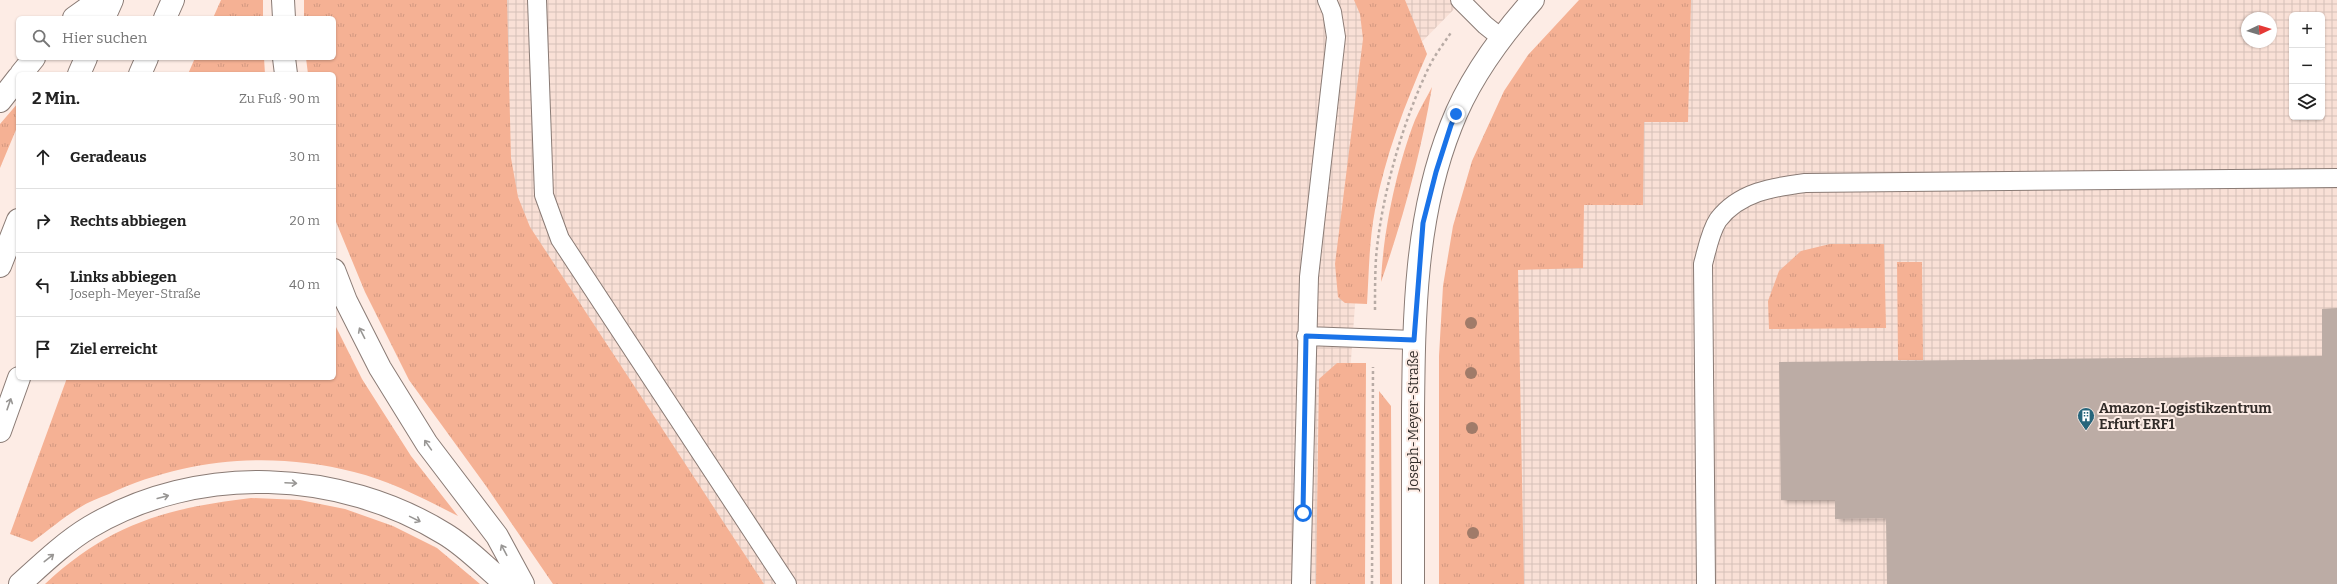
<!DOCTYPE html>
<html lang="de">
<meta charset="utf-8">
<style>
:root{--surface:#fff;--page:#f6f6f6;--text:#222;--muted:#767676;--line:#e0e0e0}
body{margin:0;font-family:Bitter,serif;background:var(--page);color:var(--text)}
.controls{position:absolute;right:12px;top:12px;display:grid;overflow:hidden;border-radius:6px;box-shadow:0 1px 3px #0004}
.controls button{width:36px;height:36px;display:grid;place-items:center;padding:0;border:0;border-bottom:1px solid var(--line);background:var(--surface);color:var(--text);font:20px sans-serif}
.compass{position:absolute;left:2241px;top:12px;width:36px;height:36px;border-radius:50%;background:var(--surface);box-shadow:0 1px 3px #0004;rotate:86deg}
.stop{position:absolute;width:12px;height:12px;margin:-9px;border:3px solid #1a73e8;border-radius:50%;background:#fff}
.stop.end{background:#1a73e8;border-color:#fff;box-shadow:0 1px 4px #0008}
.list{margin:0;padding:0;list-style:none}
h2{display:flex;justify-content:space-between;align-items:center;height:52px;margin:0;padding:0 16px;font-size:17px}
h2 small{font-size:13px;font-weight:400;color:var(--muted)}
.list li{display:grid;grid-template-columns:26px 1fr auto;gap:12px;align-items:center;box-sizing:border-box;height:64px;padding:0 16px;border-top:1px solid var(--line)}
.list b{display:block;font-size:15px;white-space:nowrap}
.list p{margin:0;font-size:13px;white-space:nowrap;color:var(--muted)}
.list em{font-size:13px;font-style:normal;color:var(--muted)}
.icon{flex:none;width:22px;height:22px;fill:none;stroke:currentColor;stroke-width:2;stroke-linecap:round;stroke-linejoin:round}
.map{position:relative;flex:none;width:2337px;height:584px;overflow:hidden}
.search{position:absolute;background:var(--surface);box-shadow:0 1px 3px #0004;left:16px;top:16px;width:320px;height:44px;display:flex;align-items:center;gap:10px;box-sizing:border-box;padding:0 14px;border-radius:6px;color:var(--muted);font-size:15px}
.panel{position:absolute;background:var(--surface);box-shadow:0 1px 3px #0004;left:16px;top:72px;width:320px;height:308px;border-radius:6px}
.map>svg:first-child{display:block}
.industrial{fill:url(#industrial-grid);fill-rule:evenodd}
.grass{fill:url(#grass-tufts)}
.building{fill:#bcaca5;filter:url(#shadow)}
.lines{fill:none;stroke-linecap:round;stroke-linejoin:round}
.lane-casing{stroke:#8a7b75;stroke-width:20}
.street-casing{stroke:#8a7b75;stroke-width:24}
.highway-casing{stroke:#8a7b75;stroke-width:24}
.path{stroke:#b8aba5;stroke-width:2.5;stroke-dasharray:3 3;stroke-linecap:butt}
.lane{stroke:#fff;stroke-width:18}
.street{stroke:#fff;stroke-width:22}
.highway{stroke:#fff;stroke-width:22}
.tree{fill:#a07b69}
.oneway{stroke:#989694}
.route{stroke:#1a73e8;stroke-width:5}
.labels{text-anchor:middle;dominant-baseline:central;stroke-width:4;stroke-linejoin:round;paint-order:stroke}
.poi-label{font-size:14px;font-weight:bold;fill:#322c29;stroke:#fdece5;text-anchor:start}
.street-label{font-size:14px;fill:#322c29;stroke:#fdece5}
</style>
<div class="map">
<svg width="2337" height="584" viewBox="0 0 2337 584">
<defs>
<pattern id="industrial-grid" width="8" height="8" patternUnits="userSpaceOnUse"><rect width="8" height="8" fill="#f9e0d6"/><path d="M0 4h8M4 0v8" fill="none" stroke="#d6c0b8"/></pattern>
<pattern id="grass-tufts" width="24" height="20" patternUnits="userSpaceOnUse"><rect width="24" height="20" fill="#f5b194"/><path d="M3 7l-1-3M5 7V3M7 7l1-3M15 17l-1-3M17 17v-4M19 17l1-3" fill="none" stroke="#d29880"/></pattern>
<filter id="shadow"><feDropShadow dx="4.5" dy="2.5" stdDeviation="2" flood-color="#0004"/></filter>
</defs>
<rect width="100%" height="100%" fill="#fdece5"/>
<path class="industrial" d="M349 0H1463L1407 57 1362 208 1349 388V584H578Z
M1659 0H2337V584H1492L1495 259ZM2292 15H2322V117H2292ZM2247 18H2271V42H2247Z"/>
<path class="grass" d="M221 0H263V18H213Z
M304 0H507L511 158 518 197 530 227 764 584H553L486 486 409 380 365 292 334 217V74H308L306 58H334V18H304Z
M1354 0H1405L1427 54C1405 104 1385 156 1375 210 1369 241 1369 273 1367 304L1345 303 1338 297 1335 264 1363 39 1360 14Z
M1579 0H1691L1688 122H1644L1643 205H1584L1583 268 1518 270 1524 584H1439V356L1443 286 1453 226 1472 161 1504 91 1528 55Z
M195 58H264L265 74H188Z
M1432 87C1421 153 1403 219 1381 282 1383 232 1397 166 1415 120 1420 108 1427 97 1432 87Z
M18 103V125L0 168V124Z
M1830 244H1884L1886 328 1769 329 1768 301 1779 271 1801 251Z
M1897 262H1922L1923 360H1898Z
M334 323 362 379 411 456 458 516C424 499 391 481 354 472 272 451 186 458 109 494 99 498 88 502 79 508 62 518 48 531 32 542L10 534 67 378H334Z
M1337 363H1366L1365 584H1316L1319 379Z
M1379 391 1391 406 1392 584H1380Z
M251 498 300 500 345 509 393 526 437 548 480 584H45C109 524 167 508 251 498Z"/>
<path class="building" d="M2337 308V584H1887L1886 518 1835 519V500H1781L1779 362 2322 356V309Z"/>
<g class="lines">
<defs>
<path id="lane" d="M537 0 544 195 560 239 787 584
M1460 0 1485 25 1500 37
M1306 336 1414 340
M1301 584 1309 277 1336 37 1332 12 1327 0
M1706 584 1703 264C1707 250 1710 232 1718 220 1739 192 1773 187 1805 183L2337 178"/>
<path id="street" d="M1413 584C1413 526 1413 469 1413 411 1414 315 1415 216 1451 126 1469 79 1500 37 1533 0"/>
<path id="highway" d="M283 0 284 18
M74 18 99 0
M104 18 112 0
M165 18 173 0
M284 58 286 74
M21 74 34 58
M79 74 86 58
M140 74 147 58
M0 101 18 78
M0 266 18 220
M334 270 346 301 380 368 427 444 497 536 523 584
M0 431 19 378
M20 584C42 564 65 542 90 527 198 463 340 469 445 534 467 547 486 568 506 584"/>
</defs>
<use href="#lane" class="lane-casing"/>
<use href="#street" class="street-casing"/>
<use href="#highway" class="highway-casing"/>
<path class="path" d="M1375 310C1375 292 1375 275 1376 258 1381 197 1403 120 1430 65 1436 53 1445 42 1452 31
M1372 584 1373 367"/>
<use href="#lane" class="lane"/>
<use href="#street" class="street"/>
<use href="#highway" class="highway"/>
</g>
<g class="tree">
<circle cx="1471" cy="323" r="6"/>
<circle cx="1471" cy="373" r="6"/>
<circle cx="1472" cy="428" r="6"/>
<circle cx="1473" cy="533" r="6"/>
</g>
<defs><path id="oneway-shaft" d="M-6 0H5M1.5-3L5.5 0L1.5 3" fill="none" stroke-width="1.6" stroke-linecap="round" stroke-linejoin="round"/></defs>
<g class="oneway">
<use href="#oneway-shaft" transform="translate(362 333) rotate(-117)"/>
<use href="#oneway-shaft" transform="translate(9 404) rotate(-71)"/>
<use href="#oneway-shaft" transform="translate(428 445) rotate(-125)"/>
<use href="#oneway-shaft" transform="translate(291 483) rotate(3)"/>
<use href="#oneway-shaft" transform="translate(163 497) rotate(-15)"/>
<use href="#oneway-shaft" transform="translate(415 519) rotate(26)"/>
<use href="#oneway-shaft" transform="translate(504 550) rotate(-118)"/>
<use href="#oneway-shaft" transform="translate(49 558) rotate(-38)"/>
</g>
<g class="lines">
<path class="route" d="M1303 513 1306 336 1414 340 1423 223 1436 172 1451 125 1456 114"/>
</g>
<defs>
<symbol id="building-pin" viewBox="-11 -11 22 30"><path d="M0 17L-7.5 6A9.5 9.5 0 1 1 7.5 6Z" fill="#26657b" stroke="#fdece5"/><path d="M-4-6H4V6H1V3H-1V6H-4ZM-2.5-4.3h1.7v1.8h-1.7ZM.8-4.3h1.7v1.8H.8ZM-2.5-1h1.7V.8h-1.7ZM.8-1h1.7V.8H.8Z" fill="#fff"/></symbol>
</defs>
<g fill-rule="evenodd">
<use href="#building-pin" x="2076" y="406" width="20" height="27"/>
</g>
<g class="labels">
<g class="poi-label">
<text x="2099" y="408">Amazon-Logistikzentrum<tspan x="2099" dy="16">Erfurt ERF1</tspan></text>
</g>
<g class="street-label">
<text transform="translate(1413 421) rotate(-90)">Joseph-Meyer-Straße</text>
</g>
</g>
</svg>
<div class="controls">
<button>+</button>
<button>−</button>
<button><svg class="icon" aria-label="layers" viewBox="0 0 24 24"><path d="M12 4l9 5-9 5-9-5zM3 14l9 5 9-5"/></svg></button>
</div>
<svg class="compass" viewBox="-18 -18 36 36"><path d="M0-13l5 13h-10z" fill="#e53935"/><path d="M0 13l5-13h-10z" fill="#767676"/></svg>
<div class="stop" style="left:1303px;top:513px"></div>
<div class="stop end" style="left:1456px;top:114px"></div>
<div class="search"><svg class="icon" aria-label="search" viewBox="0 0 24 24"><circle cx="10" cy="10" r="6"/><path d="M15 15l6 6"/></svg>Hier suchen</div>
<section class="panel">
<h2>2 Min.<small>Zu Fuß · 90 m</small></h2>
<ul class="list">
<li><svg class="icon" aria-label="ahead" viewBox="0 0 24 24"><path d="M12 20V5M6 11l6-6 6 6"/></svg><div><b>Geradeaus</b></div><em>30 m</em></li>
<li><svg class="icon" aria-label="right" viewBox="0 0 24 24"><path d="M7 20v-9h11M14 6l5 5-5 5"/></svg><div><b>Rechts abbiegen</b></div><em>20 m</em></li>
<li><svg class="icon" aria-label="left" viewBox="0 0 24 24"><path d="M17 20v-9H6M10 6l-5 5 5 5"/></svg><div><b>Links abbiegen</b><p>Joseph-Meyer-Straße</p></div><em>40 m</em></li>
<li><svg class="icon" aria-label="arrive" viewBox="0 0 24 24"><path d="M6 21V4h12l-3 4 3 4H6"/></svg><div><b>Ziel erreicht</b></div></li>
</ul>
</section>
</div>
